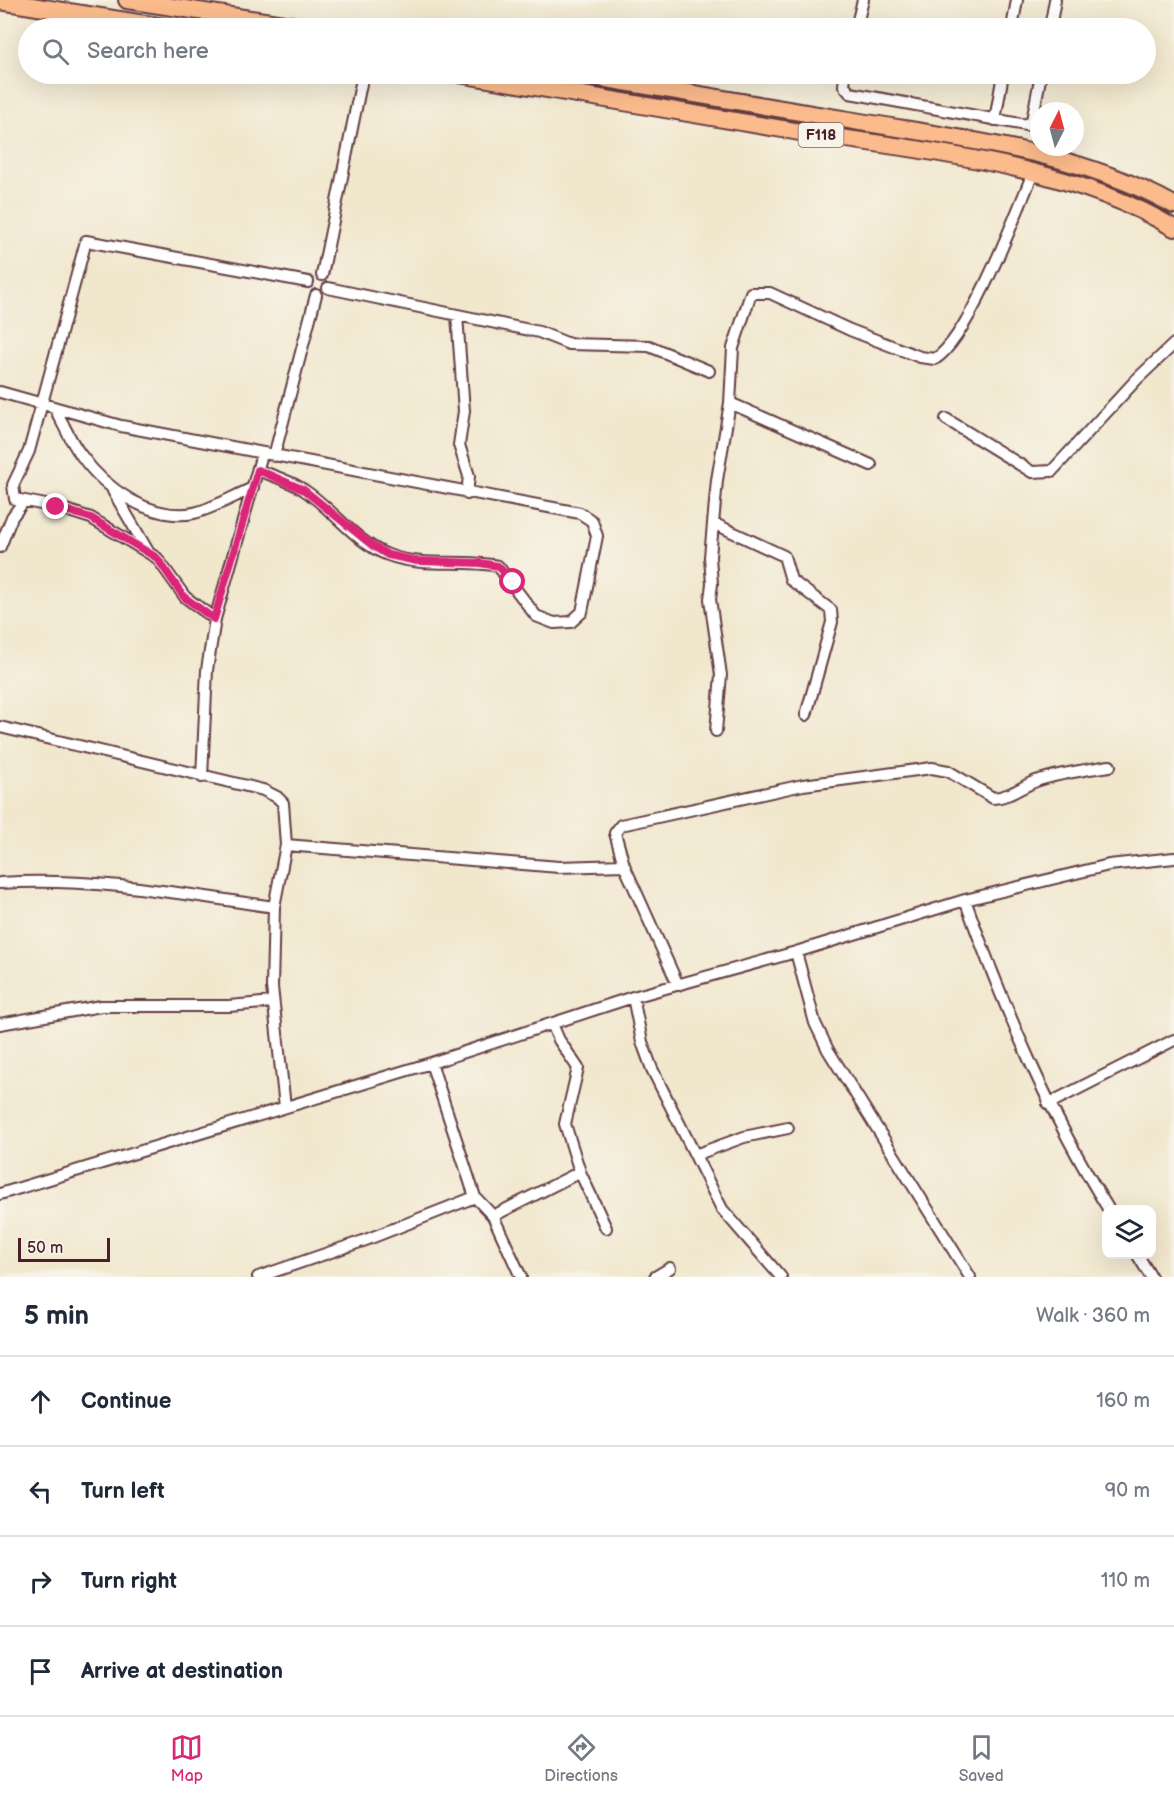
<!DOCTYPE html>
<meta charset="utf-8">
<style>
:root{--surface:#fff;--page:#f2f2f3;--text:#1f2937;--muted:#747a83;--line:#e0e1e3;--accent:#db2777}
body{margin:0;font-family:"Balsamiq Sans",sans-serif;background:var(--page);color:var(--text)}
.controls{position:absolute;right:18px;bottom:18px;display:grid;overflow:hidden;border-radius:12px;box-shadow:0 6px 24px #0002}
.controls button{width:54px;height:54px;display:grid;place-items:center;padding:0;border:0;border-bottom:2px solid var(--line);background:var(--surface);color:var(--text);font:30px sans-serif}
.compass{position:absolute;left:1030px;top:102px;width:54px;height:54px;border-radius:50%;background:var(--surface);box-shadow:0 6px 24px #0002;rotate:6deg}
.scale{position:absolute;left:18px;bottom:15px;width:92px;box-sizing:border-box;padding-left:6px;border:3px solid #4a1f2b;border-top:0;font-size:16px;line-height:21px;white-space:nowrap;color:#4a1f2b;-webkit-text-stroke:4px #f7f3e8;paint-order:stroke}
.stop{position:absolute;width:18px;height:18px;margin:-14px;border:4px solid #db2777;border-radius:50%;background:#fff}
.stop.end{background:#db2777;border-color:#fff;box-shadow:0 2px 6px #0008}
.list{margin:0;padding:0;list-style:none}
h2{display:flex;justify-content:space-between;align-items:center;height:78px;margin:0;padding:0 24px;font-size:26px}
h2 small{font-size:20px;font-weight:400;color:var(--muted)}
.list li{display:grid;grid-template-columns:39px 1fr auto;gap:18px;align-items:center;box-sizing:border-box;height:90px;padding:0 24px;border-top:2px solid var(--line)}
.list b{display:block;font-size:22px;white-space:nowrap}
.list em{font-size:20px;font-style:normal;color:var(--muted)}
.icon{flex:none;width:33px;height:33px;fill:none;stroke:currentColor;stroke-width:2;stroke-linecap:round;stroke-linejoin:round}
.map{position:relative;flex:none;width:1174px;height:1277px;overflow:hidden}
.search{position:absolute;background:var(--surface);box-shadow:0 6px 24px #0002;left:18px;right:18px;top:18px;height:66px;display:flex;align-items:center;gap:15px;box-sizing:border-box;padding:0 21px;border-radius:33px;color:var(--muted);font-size:22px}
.sheet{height:438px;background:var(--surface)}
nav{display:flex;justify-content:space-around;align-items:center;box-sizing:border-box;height:84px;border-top:2px solid var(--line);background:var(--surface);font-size:16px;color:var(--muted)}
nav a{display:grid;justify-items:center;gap:3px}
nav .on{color:var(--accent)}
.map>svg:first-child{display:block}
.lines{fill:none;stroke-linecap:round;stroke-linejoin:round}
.minor-casing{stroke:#633d43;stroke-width:14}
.primary-casing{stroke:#633d43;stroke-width:20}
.minor{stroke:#fff;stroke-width:10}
.primary{stroke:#fbbb8c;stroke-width:16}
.route{stroke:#db2777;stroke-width:8}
.labels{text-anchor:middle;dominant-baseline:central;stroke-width:5;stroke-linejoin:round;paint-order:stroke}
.shield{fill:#f7f3e8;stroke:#7e5f64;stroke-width:1.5}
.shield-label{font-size:15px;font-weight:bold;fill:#4a1f2b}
</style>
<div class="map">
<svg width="1174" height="1277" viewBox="0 0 1174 1277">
<rect width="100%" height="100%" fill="#f7f3e8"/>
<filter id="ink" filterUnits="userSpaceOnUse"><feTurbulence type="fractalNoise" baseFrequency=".0167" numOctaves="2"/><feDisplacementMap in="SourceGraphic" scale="12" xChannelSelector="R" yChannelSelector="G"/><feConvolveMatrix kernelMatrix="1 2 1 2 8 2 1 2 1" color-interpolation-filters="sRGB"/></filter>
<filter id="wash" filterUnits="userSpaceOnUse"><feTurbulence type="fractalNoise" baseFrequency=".008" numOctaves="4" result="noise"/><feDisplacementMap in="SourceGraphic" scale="24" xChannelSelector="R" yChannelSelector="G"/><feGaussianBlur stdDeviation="1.35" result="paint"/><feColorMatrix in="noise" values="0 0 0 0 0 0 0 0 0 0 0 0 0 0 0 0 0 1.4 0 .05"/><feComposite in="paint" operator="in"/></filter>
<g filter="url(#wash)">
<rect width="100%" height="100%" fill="#f1e7cd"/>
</g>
<g filter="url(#ink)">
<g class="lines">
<defs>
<path id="minor" d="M856 28 863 0
M1012 28 1017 0
M1050 28 1055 0
M845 74 844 86 850 93 1026 125 1032 121 1041 74
M995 120 1003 74
M322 275 363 74
M328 288 539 332 569 344 649 346 709 371
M457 315 464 411 459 445 469 476 467 494
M0 392 121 426 580 513 592 521 597 536 582 612 571 622 554 623 536 616 498 566C462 559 423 568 388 555 356 543 333 509 304 490 291 481 273 476 258 470
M730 403 871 465
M54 407C63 423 70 441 81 455 105 489 151 521 194 513 214 508 234 496 253 488
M946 419 1032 472 1052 471 1137 379 1174 344
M274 456 316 295
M113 491 149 553
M713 523 784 556 791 580 831 610 832 622 806 715
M0 547 12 517 24 501
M215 619 185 597 157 558 91 518 56 507 15 499 13 485 29 451 86 241 308 282
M0 727 263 790 277 797 283 803 286 845 274 907 272 987 285 1107
M716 731 721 675 710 599 712 584 710 557 717 480 730 403 733 348 751 293H770L850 330 920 357 935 359C969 338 1016 214 1033 173
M202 777 207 670 215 619 262 454
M286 845 559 867 624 865
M0 883C92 877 183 894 274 907
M965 900C1004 1008 1048 1112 1109 1210
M796 952 815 1023 828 1050 970 1277
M678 985 624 865 615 833 621 825 803 785 932 768 948 771 993 798C1010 797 1021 787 1036 781 1060 773 1085 770 1110 766
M633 997 642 1042 652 1069 722 1209 781 1277
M0 1024 101 1006H229L273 1002
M552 1024 559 1040 578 1068 565 1124 580 1172 606 1228
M431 1063 475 1197 493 1216 521 1277
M1048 1104 1174 1040
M695 1155 744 1137 788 1128
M0 1194 431 1063 633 997 796 952 965 900 1109 865 1174 858
M493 1216 580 1172
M1137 1254 1151 1277
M258 1277 363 1241 475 1197
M655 1277 670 1268"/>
<path id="primary" d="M127 0 310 28
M0 1 170 28
M459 74C571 92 682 113 794 131 919 151 1064 162 1174 228
M577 74C669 90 762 106 855 121 962 139 1077 151 1174 205"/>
</defs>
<use href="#minor" class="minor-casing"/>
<use href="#primary" class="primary-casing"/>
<use href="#minor" class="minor"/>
<use href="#primary" class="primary"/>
</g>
</g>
<g class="lines" filter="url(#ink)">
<path class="route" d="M56 507 91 518 157 558 184 597 214 619 258 470 304 490 373 546 388 555 417 561 480 563 498 566 513 582"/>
</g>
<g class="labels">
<rect class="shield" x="798.5" y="123" width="45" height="24" rx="4.5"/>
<g class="shield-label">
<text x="821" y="135">F118</text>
</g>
</g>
</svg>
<div class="controls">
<button><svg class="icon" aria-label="layers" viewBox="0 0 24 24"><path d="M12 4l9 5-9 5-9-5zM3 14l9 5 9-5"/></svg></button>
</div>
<svg class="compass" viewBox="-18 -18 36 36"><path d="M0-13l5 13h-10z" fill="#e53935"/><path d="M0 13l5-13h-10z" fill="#747a83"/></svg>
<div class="scale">50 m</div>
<div class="stop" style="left:513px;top:582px"></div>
<div class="stop end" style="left:56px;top:507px"></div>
<div class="search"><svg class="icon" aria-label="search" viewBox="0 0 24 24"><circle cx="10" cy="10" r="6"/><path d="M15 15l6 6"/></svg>Search here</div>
</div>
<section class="sheet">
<h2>5 min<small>Walk · 360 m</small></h2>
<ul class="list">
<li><svg class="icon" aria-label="ahead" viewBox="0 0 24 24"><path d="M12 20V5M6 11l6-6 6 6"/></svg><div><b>Continue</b></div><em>160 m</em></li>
<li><svg class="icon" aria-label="left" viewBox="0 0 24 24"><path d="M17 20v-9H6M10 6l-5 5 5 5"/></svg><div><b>Turn left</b></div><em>90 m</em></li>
<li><svg class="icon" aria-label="right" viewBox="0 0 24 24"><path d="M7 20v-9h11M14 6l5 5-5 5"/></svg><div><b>Turn right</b></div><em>110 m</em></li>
<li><svg class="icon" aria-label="arrive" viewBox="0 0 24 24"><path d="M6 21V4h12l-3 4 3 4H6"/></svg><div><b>Arrive at destination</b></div></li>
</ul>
</section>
<nav>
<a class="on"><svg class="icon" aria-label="map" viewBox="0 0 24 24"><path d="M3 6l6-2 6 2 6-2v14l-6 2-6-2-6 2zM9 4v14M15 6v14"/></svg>Map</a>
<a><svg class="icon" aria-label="directions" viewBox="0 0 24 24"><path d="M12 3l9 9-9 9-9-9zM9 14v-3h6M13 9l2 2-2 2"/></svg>Directions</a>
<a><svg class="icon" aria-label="saved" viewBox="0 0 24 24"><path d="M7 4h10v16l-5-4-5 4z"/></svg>Saved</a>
</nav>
